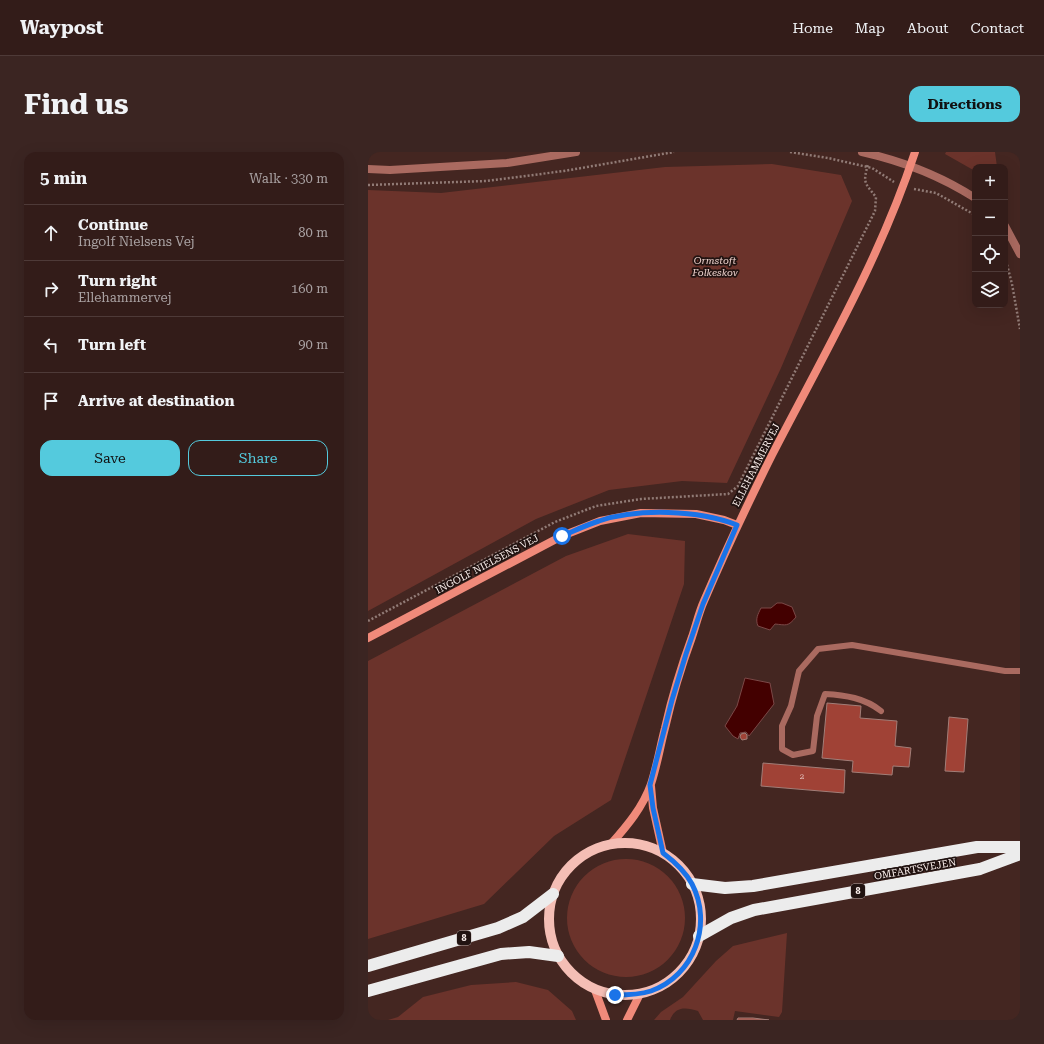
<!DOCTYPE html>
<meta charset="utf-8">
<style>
:root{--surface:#331c19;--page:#3b2522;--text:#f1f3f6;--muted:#a9a1a2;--line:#4e3a38;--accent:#54cadd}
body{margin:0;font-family:"Roboto Serif",serif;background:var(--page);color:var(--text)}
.controls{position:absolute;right:12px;top:12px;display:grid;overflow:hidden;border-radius:8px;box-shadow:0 4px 16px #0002}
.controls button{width:36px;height:36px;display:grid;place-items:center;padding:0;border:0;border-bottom:1px solid var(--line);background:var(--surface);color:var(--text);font:20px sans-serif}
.stop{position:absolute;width:12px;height:12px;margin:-9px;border:3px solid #1a73e8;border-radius:50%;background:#fff}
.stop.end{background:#1a73e8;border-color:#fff;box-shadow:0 1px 4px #0008}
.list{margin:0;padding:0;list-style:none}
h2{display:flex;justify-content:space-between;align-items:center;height:52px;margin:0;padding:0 16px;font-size:17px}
h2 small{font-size:13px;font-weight:400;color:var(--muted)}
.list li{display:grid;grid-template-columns:26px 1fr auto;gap:12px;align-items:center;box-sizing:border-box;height:56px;padding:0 16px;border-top:1px solid var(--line)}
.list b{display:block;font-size:15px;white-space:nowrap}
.list p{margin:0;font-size:13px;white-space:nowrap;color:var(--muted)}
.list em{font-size:13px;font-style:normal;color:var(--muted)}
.actions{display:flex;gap:8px;padding:12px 16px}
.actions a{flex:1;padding:9px 0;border:1px solid var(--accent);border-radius:12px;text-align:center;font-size:14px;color:var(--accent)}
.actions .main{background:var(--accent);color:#111}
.icon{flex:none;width:22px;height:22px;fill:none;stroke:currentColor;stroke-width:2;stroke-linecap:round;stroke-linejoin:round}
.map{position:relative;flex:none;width:652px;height:868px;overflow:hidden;border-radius:12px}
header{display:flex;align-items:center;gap:24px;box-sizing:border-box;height:56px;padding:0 20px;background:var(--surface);border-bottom:1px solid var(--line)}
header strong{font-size:19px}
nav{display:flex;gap:22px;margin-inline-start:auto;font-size:14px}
.intro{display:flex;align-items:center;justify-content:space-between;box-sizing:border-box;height:96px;padding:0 24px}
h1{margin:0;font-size:28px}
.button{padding:10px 18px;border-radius:12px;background:var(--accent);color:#111;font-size:14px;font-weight:700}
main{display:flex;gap:24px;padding:0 24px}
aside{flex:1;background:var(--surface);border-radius:12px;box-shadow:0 4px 16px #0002}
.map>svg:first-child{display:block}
.green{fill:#6b332b}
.water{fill:#430000;stroke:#7b4847}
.building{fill:#a04236;stroke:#a27e78}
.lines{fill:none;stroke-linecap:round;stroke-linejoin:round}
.path{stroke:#917b76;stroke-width:2.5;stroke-dasharray:2 2;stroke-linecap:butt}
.lane{stroke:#aa6a60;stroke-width:6}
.street{stroke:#aa6a60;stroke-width:8}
.secondary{stroke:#f08a7a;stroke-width:8}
.primary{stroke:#f4beb5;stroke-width:10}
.highway{stroke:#ececec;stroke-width:12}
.route{stroke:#1a73e8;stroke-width:5}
.labels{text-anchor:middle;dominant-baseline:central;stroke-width:3.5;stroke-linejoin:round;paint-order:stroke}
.number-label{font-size:8px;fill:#e6c5c0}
.shield{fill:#211311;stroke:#bbaeac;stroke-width:1}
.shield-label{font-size:9px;font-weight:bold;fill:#fdf1ee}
.park-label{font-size:10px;font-style:italic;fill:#eed2cd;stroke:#211311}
.street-label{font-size:10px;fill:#fdf1ee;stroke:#211311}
</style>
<header>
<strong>Waypost</strong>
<nav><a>Home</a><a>Map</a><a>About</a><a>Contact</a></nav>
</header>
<div class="intro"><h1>Find us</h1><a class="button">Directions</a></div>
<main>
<aside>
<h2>5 min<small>Walk · 330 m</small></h2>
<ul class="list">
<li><svg class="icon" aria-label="ahead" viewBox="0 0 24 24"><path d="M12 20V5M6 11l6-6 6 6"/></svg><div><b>Continue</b><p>Ingolf Nielsens Vej</p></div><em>80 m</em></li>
<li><svg class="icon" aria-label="right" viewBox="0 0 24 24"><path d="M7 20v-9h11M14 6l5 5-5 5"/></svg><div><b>Turn right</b><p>Ellehammervej</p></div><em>160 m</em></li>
<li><svg class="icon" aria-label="left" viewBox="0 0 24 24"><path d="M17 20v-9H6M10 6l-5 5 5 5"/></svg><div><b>Turn left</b></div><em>90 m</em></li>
<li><svg class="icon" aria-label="arrive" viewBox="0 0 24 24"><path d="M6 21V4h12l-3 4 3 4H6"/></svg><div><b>Arrive at destination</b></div></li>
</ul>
<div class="actions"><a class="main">Save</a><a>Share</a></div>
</aside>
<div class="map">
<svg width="652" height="868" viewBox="0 0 652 868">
<rect width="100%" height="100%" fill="#442621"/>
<path class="green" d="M578 0H627L629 15H607V19L577 2Z
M404 12 473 23 484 49 413 216 359 331 314 329 241 338 168 367 0 459V38L73 41 297 15Z
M260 382 317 389 316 432 243 648 186 684 116 752 0 787V509L198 404Z
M199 766a59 59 0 1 1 118 0a59 59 0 1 1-118 0Z
M419 781 414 860 411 865 367 859 365 868H335L330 859C318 855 307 854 302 868H286L293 860 315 845 348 809 365 794Z
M148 830 180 838 204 859 208 868H20L30 865 55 845 103 833Z"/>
<path class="water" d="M409 451H414L424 455 428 465C420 475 418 473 407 472L402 478 390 474C387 467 390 462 393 456H403Z
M377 526 402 531 406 552 381 584 378 580 372 581 370 587 365 584 357 574 369 554Z"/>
<path class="building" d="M459 551 493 554 492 566 529 569 527 594 543 596 541 615 525 614 524 623 484 620 485 609 454 606Z
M581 565 600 567 596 620 577 619Z
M377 581 379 583V587L374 588 372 585 373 582Z
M395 611 477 618 476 641 393 634Z
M370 866H385L401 868H369Z"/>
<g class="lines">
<path class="path" d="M422 0 460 6 504 16 526 30
M0 33 118 29 196 19 306 0
M546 37 568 41 607 63
M637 105 644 132 652 177
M0 469 187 370 228 354 273 347 360 342 370 334 507 59 508 45C496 30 495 31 500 12"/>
<path class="lane" d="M513 559C497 546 477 543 457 542L449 564 445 599 425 603 414 597V574L423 554 431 519 450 497 484 493 637 519H652"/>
<path class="street" d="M494 0C534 9 573 24 607 46
M0 17 22 18 139 11 208 0
M637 74 652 102"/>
<path class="secondary" d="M0 486 194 384 232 369 273 361 328 362 356 368 369 373
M283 634 285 656 295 701
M243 692C259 674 275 655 283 632 289 614 292 595 297 576 304 545 313 515 324 485 328 473 331 460 336 449 357 400 380 351 404 303 455 204 512 107 547 0
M227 838 238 868
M259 868 272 842"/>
<path class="primary" d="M181 767a76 76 0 1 1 152 0a76 76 0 1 1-152 0Z"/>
<path class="highway" d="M324 732 357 736 385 734 609 695H652
M331 784 363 766 386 758 612 717 652 702
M0 814 130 776 155 765 185 742
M0 839 133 802 161 800 190 804"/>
</g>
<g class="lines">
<path class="route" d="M194 384C206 379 218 373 231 369 270 356 331 358 369 373L335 452 318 502 304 548 282 633 285 656 295 701C307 710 317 719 324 732 345 772 326 824 283 839 271 843 259 843 247 843"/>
</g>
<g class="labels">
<g class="number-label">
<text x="434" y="624">2</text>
</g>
<g class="shield">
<rect x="483" y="732" width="14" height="14" rx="3"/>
<rect x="89" y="779" width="14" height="14" rx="3"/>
</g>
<g class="shield-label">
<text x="490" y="739">8</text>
<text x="96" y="786">8</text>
</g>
<g class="park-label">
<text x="347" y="108">Ormstoft<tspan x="347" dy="12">Folkeskov</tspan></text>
</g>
<g class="street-label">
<text transform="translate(388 313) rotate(-63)">ELLEHAMMERVEJ</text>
<text transform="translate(119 412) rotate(-28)">INGOLF NIELSENS VEJ</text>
<text transform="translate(547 717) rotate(-10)">OMFARTSVEJEN</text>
</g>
</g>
</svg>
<div class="controls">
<button>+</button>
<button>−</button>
<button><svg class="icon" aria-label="locate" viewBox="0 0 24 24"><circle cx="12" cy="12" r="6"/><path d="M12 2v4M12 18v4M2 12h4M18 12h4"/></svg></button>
<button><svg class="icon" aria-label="layers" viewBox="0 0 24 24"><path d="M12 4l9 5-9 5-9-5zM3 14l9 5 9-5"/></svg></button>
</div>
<div class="stop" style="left:194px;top:384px"></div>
<div class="stop end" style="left:247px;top:843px"></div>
</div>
</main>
